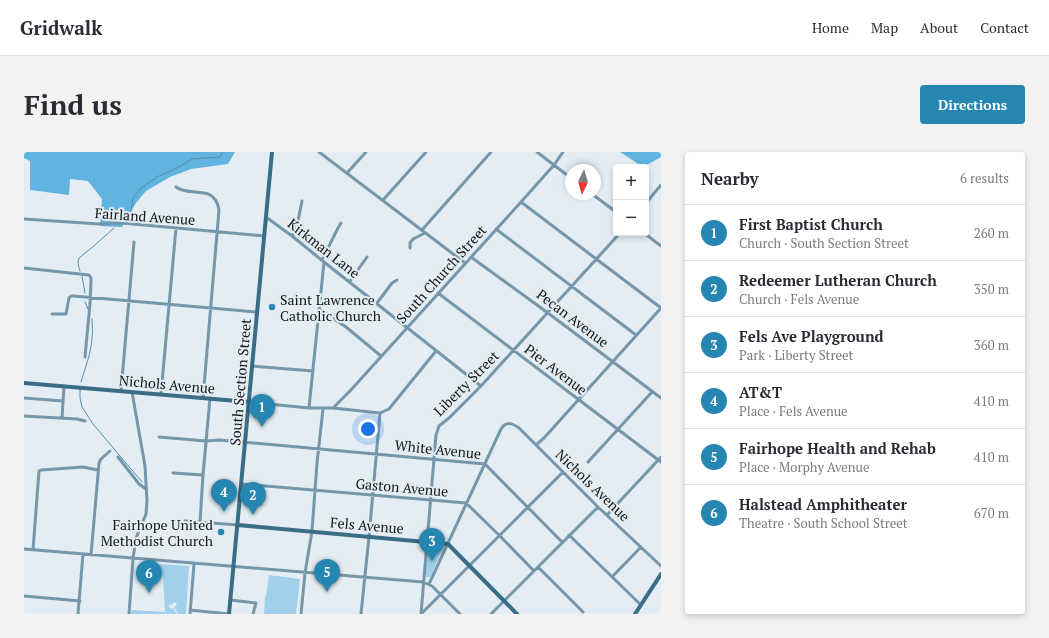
<!DOCTYPE html>
<meta charset="utf-8">
<style>
:root{--surface:#fff;--page:#f2f2f3;--text:#2b2b33;--muted:#7c7c81;--line:#e1e1e2;--accent:#2686b2}
body{margin:0;font-family:"PT Serif",serif;background:var(--page);color:var(--text)}
.controls{position:absolute;right:12px;top:12px;display:grid;overflow:hidden;border-radius:4px;box-shadow:0 2px 6px #0003}
.controls button{width:36px;height:36px;display:grid;place-items:center;padding:0;border:0;border-bottom:1px solid var(--line);background:var(--surface);color:var(--text);font:20px sans-serif}
.compass{position:absolute;left:541px;top:12px;width:36px;height:36px;border-radius:50%;background:var(--surface);box-shadow:0 2px 6px #0003;rotate:185deg}
.you{position:absolute;left:344px;top:277px;width:14px;height:14px;margin:-10px;border:3px solid #fff;border-radius:50%;background:#1a73e8;box-shadow:0 0 0 6px #1a73e833}
.badge{display:grid;place-items:center;width:26px;height:26px;border-radius:50%;background:var(--accent);color:#fff;font-size:13px;font-weight:700}
.pin{position:absolute;translate:-50% -33px;filter:drop-shadow(0 1px 2px #0008)}
.pin::after{content:'';position:absolute;top:21px;width:14px;height:12px;background:inherit;clip-path:polygon(0 0,100% 0,50% 100%)}
.list{margin:0;padding:0;list-style:none}
h2{display:flex;justify-content:space-between;align-items:center;height:52px;margin:0;padding:0 16px;font-size:17px}
h2 small{font-size:13px;font-weight:400;color:var(--muted)}
.list li{display:grid;grid-template-columns:26px 1fr auto;gap:12px;align-items:center;box-sizing:border-box;height:56px;padding:0 16px;border-top:1px solid var(--line)}
.list b{display:block;font-size:15px;white-space:nowrap}
.list p{margin:0;font-size:13px;white-space:nowrap;color:var(--muted)}
.list em{font-size:13px;font-style:normal;color:var(--muted)}
.map{position:relative;flex:none;width:637px;height:462px;overflow:hidden;border-radius:4px}
header{display:flex;align-items:center;gap:24px;box-sizing:border-box;height:56px;padding:0 20px;background:var(--surface);border-bottom:1px solid var(--line)}
header strong{font-size:19px}
nav{display:flex;gap:22px;margin-inline-start:auto;font-size:14px}
.intro{display:flex;align-items:center;justify-content:space-between;box-sizing:border-box;height:96px;padding:0 24px}
h1{margin:0;font-size:28px}
.button{padding:10px 18px;border-radius:4px;background:var(--accent);color:#fff;font-size:14px;font-weight:700}
main{display:flex;gap:24px;padding:0 24px}
aside{flex:1;background:var(--surface);border-radius:4px;box-shadow:0 2px 6px #0003}
.map>svg:first-child{display:block}
.green{fill:#a1d0eb}
.forest{fill:#61b4df}
.lines{fill:none;stroke-linecap:round;stroke-linejoin:round}
.stream{stroke:#538ead;stroke-width:1}
.street{stroke:#7696a9;stroke-width:3}
.secondary{stroke:#3a6d88;stroke-width:4}
.poi-dot{fill:#2686b2;stroke:#e3edf3;stroke-width:1.5}
.labels{text-anchor:middle;dominant-baseline:central;stroke-width:4;stroke-linejoin:round;paint-order:stroke}
.street-label{font-size:14px;fill:#121618;stroke:#e3edf3}
.poi-label{font-size:14px;fill:#121618;stroke:#e3edf3;text-anchor:start}
</style>
<header>
<strong>Gridwalk</strong>
<nav><a>Home</a><a>Map</a><a>About</a><a>Contact</a></nav>
</header>
<div class="intro"><h1>Find us</h1><a class="button">Directions</a></div>
<main>
<div class="map">
<svg width="637" height="462" viewBox="0 0 637 462">
<rect width="100%" height="100%" fill="#e3edf3"/>
<path class="green" d="M404 392 420 394 406 425H401Z
M136 412 165 414 162 462H154L150 455 153 453 151 450 145 454 146 457 149 456 153 462H142L143 459 141 462H107V459L109 458 141 460 139 424Z
M245 423 276 427 272 462H240L241 444H242Z"/>
<path class="forest" d="M0 0H211L204 12 167 17 146 25 122 39 112 51 98 75 76 74 78 47 64 29 46 27 45 43 6 38V9L0 6Z
M596 0H637V5L619 15Z"/>
<g class="lines">
<path class="stream" d="M99 67 107 59 109 46 117 36 133 25 153 16 168 7 196 5 199 0
M56 119C55 115 53 111 55 106L71 93 90 76
M58 124 61 141
M61 150 64 157
M57 230C61 216 67 202 68 186 69 180 68 173 68 167
M56 238V246L58 255 69 272 118 330"/>
<path class="street" d="M295 0 441 111
M513 0 547 26
M323 21 342 0
M152 35C166 46 191 31 195 58L179 246
M568 42 592 60
M359 48 402 0
M497 50 637 156
M622 51 637 33
M242 65 268 84 300 110 457 234
M0 67 75 72 98 71 240 84
M472 77 612 183
M398 78 467 0
M620 81 637 94
M268 84 273 74 278 49
M386 96V91L389 87 401 81
M447 105 524 161 637 246
M298 108 314 76 317 71
M0 116 65 123 67 126V129L66 152 61 205
M326 129 343 105
M414 141 637 310
M353 151 368 131 373 128
M295 157 322 175 357 204
M28 162H42L45 146 47 144H50L233 160
M228 214 289 219
M97 239 110 90
M137 242 152 76
M0 246 39 249
M225 250 285 256H309L356 261 365 257 369 252 412 199
M285 256 300 110
M309 256 326 239 497 50 530 13 539 0
M0 264 53 267 61 269
M38 266 40 234
M135 285 182 289 195 288 218 290 461 312 538 390
M512 293 520 286 637 156
M94 305 115 332 122 337
M564 310 628 240
M149 321 179 323
M218 332 442 351 476 384 510 419
M583 363 637 305
M161 369 214 373
M176 370 179 323 186 246
M545 383 617 453
M0 397 399 430 408 434 436 462
M9 398 15 319 17 318 59 315 74 318
M67 403 75 311 77 307 86 299
M514 415 559 460
M588 425 617 395
M405 432 477 277C482 269 488 271 495 276L574 355 637 414
M0 444 56 449
M206 448 232 451 229 462
M166 458 205 462
M54 462 59 402
M105 462 109 407 112 386 122 362 123 349 121 314 108 240
M166 462 170 412
M277 462 281 421 288 379 293 311 299 257
M337 462 345 385 356 261
M397 462 412 283 415 274 425 266 457 234 596 81
M397 462 539 320
M467 462 574 355"/>
<path class="secondary" d="M0 231 225 250
M214 373 424 392 493 462
M205 462 248 0
M611 462 637 422"/>
</g>
<g class="poi-dot">
<circle cx="248" cy="155" r="4"/>
<circle cx="197" cy="380" r="4"/>
</g>
<g class="labels">
<g class="street-label">
<text transform="translate(121 64) rotate(4)">Fairland Avenue</text>
<text transform="translate(300 96) rotate(38)">Kirkman Lane</text>
<text transform="translate(417 122) rotate(-48)">South Church Street</text>
<text transform="translate(549 166) rotate(37)">Pecan Avenue</text>
<text transform="translate(532 217) rotate(37)">Pier Avenue</text>
<text transform="translate(216 230) rotate(-85)">South Section Street</text>
<text transform="translate(442 231) rotate(-45)">Liberty Street</text>
<text transform="translate(143 232) rotate(5)">Nichols Avenue</text>
<text transform="translate(414 297) rotate(6)">White Avenue</text>
<text transform="translate(569 333) rotate(44)">Nichols Avenue</text>
<text transform="translate(378 335) rotate(5)">Gaston Avenue</text>
<text transform="translate(343 373) rotate(5)">Fels Avenue</text>
</g>
<g class="poi-label">
<text x="256" y="147">Saint Lawrence<tspan x="256" dy="16">Catholic Church</tspan></text>
<text x="189" y="372" text-anchor="end">Fairhope United<tspan x="189" dy="16">Methodist Church</tspan></text>
</g>
</g>
</svg>
<div class="controls">
<button>+</button>
<button>−</button>
</div>
<svg class="compass" viewBox="-18 -18 36 36"><path d="M0-13l5 13h-10z" fill="#e53935"/><path d="M0 13l5-13h-10z" fill="#7c7c81"/></svg>
<div class="you"></div>
<div class="pin badge" style="left:238px;top:275px">1</div>
<div class="pin badge" style="left:229px;top:363px">2</div>
<div class="pin badge" style="left:408px;top:409px">3</div>
<div class="pin badge" style="left:200px;top:360px">4</div>
<div class="pin badge" style="left:303px;top:440px">5</div>
<div class="pin badge" style="left:125px;top:441px">6</div>
</div>
<aside>
<h2>Nearby<small>6 results</small></h2>
<ul class="list">
<li><span class="badge">1</span><div><b>First Baptist Church</b><p>Church · South Section Street</p></div><em>260 m</em></li>
<li><span class="badge">2</span><div><b>Redeemer Lutheran Church</b><p>Church · Fels Avenue</p></div><em>350 m</em></li>
<li><span class="badge">3</span><div><b>Fels Ave Playground</b><p>Park · Liberty Street</p></div><em>360 m</em></li>
<li><span class="badge">4</span><div><b>AT&amp;T</b><p>Place · Fels Avenue</p></div><em>410 m</em></li>
<li><span class="badge">5</span><div><b>Fairhope Health and Rehab</b><p>Place · Morphy Avenue</p></div><em>410 m</em></li>
<li><span class="badge">6</span><div><b>Halstead Amphitheater</b><p>Theatre · South School Street</p></div><em>670 m</em></li>
</ul>
</aside>
</main>
